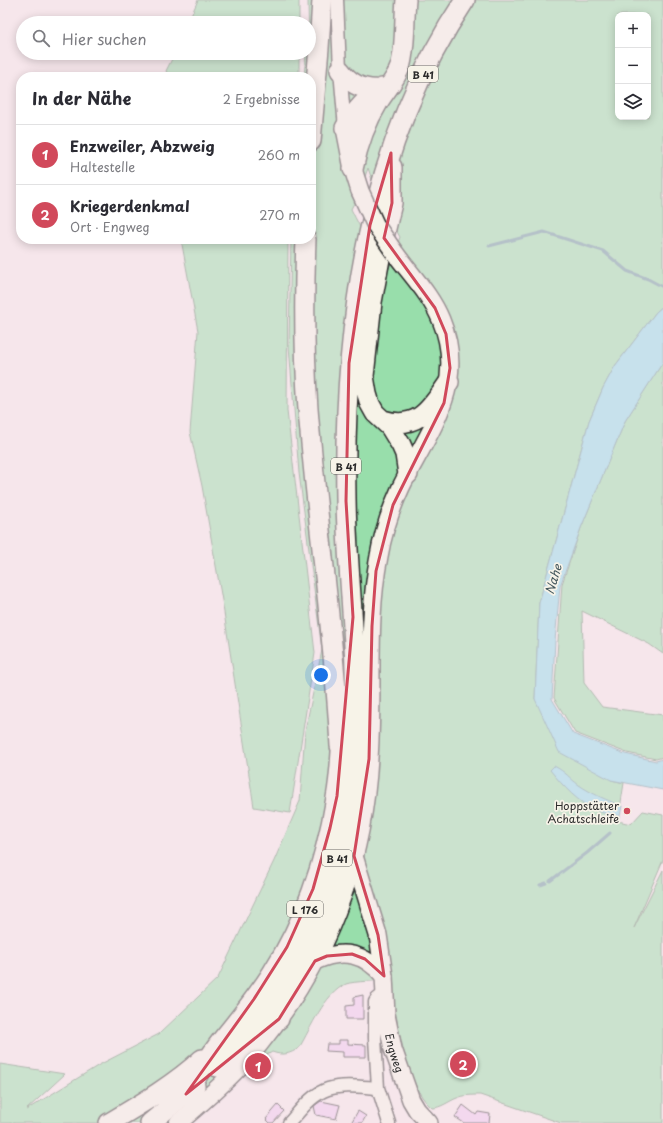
<!DOCTYPE html>
<html lang="de">
<meta charset="utf-8">
<style>
:root{--surface:#fff;--page:#f7f7f7;--text:#2b2b33;--muted:#7c7c81;--line:#e1e1e2;--accent:#d1495b}
body{margin:0;font-family:"Playpen Sans",sans-serif;background:var(--page);color:var(--text)}
.controls{position:absolute;right:12px;top:12px;display:grid;overflow:hidden;border-radius:8px;box-shadow:0 2px 10px #0003}
.controls button{width:36px;height:36px;display:grid;place-items:center;padding:0;border:0;border-bottom:1px solid var(--line);background:var(--surface);color:var(--text);font:20px sans-serif}
.you{position:absolute;left:321px;top:675px;width:14px;height:14px;margin:-10px;border:3px solid #fff;border-radius:50%;background:#1a73e8;box-shadow:0 0 0 6px #1a73e833}
.badge{display:grid;place-items:center;width:26px;height:26px;border-radius:50%;background:var(--accent);color:#fff;font-size:13px;font-weight:700}
.pin{position:absolute;translate:-50% -50%;border:2px solid #fff;box-shadow:0 1px 4px #0006}
.list{margin:0;padding:0;list-style:none}
h2{display:flex;justify-content:space-between;align-items:center;height:52px;margin:0;padding:0 16px;font-size:17px}
h2 small{font-size:13px;font-weight:400;color:var(--muted)}
.list li{display:grid;grid-template-columns:26px 1fr auto;gap:12px;align-items:center;box-sizing:border-box;height:60px;padding:0 16px;border-top:1px solid var(--line)}
.list b{display:block;font-size:15px;white-space:nowrap}
.list p{margin:0;font-size:13px;white-space:nowrap;color:var(--muted)}
.list em{font-size:13px;font-style:normal;color:var(--muted)}
.icon{flex:none;width:22px;height:22px;fill:none;stroke:currentColor;stroke-width:2;stroke-linecap:round;stroke-linejoin:round}
.map{position:relative;flex:none;width:663px;height:1123px;overflow:hidden}
.search{position:absolute;background:var(--surface);box-shadow:0 2px 10px #0003;left:16px;top:16px;width:300px;height:44px;display:flex;align-items:center;gap:10px;box-sizing:border-box;padding:0 14px;border-radius:22px;color:var(--muted);font-size:15px}
.panel{position:absolute;background:var(--surface);box-shadow:0 2px 10px #0003;left:16px;top:72px;width:300px;height:172px;border-radius:16px}
.map>svg:first-child{display:block}
.green{fill:#98deab;stroke:#62846b;fill-rule:evenodd}
.water{fill:#8edbed;stroke:#66959f}
.lines{fill:none;stroke-linecap:round;stroke-linejoin:round}
.stream{stroke:#66959f;stroke-width:3}
.building{fill:#efc7f1;stroke:#2b2b2b}
.street-casing{stroke:#2b2b2b;stroke-width:15}
.secondary-casing{stroke:#2b2b2b;stroke-width:20}
.primary-casing{stroke:#2b2b2b;stroke-width:22}
.street{stroke:#f7f3e8;stroke-width:12}
.secondary{stroke:#f7f3e8;stroke-width:17}
.primary{stroke:#f7f3e8;stroke-width:19}
.secondary-bridge-casing{stroke:#2b2b2b;stroke-width:20;stroke-linecap:butt}
.secondary-bridge{stroke:#f7f3e8;stroke-width:17}
.marked{fill:none;stroke:#d1495b;stroke-width:3;stroke-linejoin:round}
.poi-dot{fill:#d1495b;stroke:#f7f3e8;stroke-width:1.5}
.labels{text-anchor:middle;dominant-baseline:central;stroke-width:3.5;stroke-linejoin:round;paint-order:stroke}
.shield{fill:#f7f3e8;stroke:#686764;stroke-width:1}
.shield-label{font-size:10px;font-weight:bold;fill:#2b2b2b}
.poi-label{font-size:11px;fill:#2b2b2b;stroke:#f7f3e8;text-anchor:end}
.street-label{font-size:11px;fill:#2b2b2b;stroke:#f7f3e8}
.water-label{font-size:12px;font-style:italic;fill:#44575c;stroke:#f7f3e8}
</style>
<div class="map">
<svg width="663" height="1123" viewBox="0 0 663 1123">
<rect width="100%" height="100%" fill="#f5e6eb"/>
<filter id="ink" filterUnits="userSpaceOnUse"><feTurbulence type="fractalNoise" baseFrequency=".025" numOctaves="2"/><feDisplacementMap in="SourceGraphic" scale="8" xChannelSelector="R" yChannelSelector="G"/><feConvolveMatrix kernelMatrix="1 2 1 2 8 2 1 2 1" color-interpolation-filters="sRGB"/></filter>
<g filter="url(#ink)">
<path class="green" d="M198 0H299V23H188Z
M308 0H663V306L656 312 615 366 603 388 589 421 539 603 535 699 611 780 624 783 618 821 631 824 643 811 663 815V860L634 928 663 870V1123H561L480 1095C472 1095 464 1095 457 1098 449 1101 441 1108 432 1108 403 1084 398 1015 389 980 380 981 354 981 346 984 324 994 311 1028 299 1048 290 1054 283 1056 272 1052L262 1058 192 1123H0V1064L65 1074 26 1110 99 1065 159 1034 218 978 274 861 300 801 305 731 322 650 299 473 289 346 291 239H311V77H304L306 53H309ZM618 15H648V117H618ZM368 168C376 193 387 215 400 237L388 271C373 251 362 232 351 209L360 191Z
M175 53H299V77H170L166 71Z
M181 239H288L287 411 315 653 290 813 254 807 223 606 202 486 190 432 198 331Z
M663 362V654L649 644 582 611 584 683 602 707 663 715V757L656 759 627 753 575 733 554 698 562 584 581 528 625 421Z"/>
<path class="water" d="M663 306V362L625 421 581 528 560 586 555 641 552 699 573 734 625 754 656 761 663 759V790L611 780 559 752 535 699 539 603 589 421 603 388 615 366 656 312Z
M554 766C566 772 569 778 579 785 592 794 607 800 622 806L620 816C613 815 605 814 598 811 579 804 563 786 550 770Z"/>
<g class="lines">
<path class="stream" d="M489 246 544 232 603 251 627 271 648 279 663 287
M550 881 587 853 610 833
M540 885 546 883"/>
</g>
<path class="building" d="M363 995V1019H346V1006L354 1005V997Z
M339 1040H348V1044L366 1045V1057H343V1052L326 1051 327 1044H339Z
M321 1101 340 1105 336 1119 316 1115 314 1106Z
M278 1105 284 1111 273 1123H270L266 1119Z
M463 1105 476 1115 478 1112 490 1114 489 1123H464L455 1117Z
M358 1111 366 1116 362 1123H351Z"/>
<g class="lines">
<defs>
<path id="street" d="M337 0 340 70 345 128
M384 994 377 999 375 1002V1038L378 1088 389 1123
M289 1123C300 1111 312 1094 328 1089 344 1084 362 1087 378 1088"/>
<g id="secondary">
<path d="M345 128 353 169 360 191"/>
<path id="s1" d="M354 856 378 935 384 976 386 1015 393 1049 411 1100 417 1110 429 1123"/>
<path d="M315 961C343 948 364 953 384 976"/>
<path d="M178 1123C206 1099 235 1074 258 1046 326 963 363 865 369 758 374 691 366 622 379 556 383 532 391 509 401 487 428 432 468 385 441 320 431 295 411 275 395 253"/>
</g>
<path id="primary" d="M340 70C350 84 363 91 381 89
M345 128C354 112 366 98 382 88
M311 141 319 48 322 0
M392 167V203L384 237 372 302 364 376 367 394 370 404 375 413 390 427 401 445 405 454 408 474
M353 169C358 144 366 122 379 101 386 90 396 79 400 67 406 49 404 19 406 0
M306 239C304 295 304 352 308 409 317 521 334 633 340 746
M383 420C419 431 431 407 449 382
M247 1043 279 1019
M217 1067C242 1039 267 1010 286 977 334 898 353 816 355 724 358 649 347 573 346 498 343 326 367 146 465 0
M186 1094C197 1076 208 1058 221 1041 239 1019 257 997 272 973 306 920 326 859 336 798 340 777 341 755 342 734
M109 1123C141 1104 175 1084 202 1059
M150 1123 195 1086"/>
</defs>
<use href="#street" class="street-casing"/>
<use href="#secondary" class="secondary-casing"/>
<use href="#primary" class="primary-casing"/>
<use href="#street" class="street"/>
<use href="#secondary" class="secondary"/>
<use href="#primary" class="primary"/>
<defs>
<path id="secondary-bridge" d="M360 191 375 224 395 253"/>
</defs>
<use href="#secondary-bridge" class="secondary-bridge-casing"/>
<use href="#secondary-bridge" class="secondary-bridge"/>
</g>
</g>
<path d="M0 0H663V1123H0ZM391 153 392 203 384 238 435 308 446 334 450 368 444 403 393 505 376 571 372 626 369 759 354 856 378 935 384 976 365 959 352 954 327 956 315 961 279 1019 186 1094 254 999 287 947 313 889 330 828 337 796 353 617 346 501 349 363 370 225Z" fill="#f5e6eb" fill-opacity=".55" fill-rule="evenodd"/>
<path class="marked" d="M391 153 392 203 384 238 435 308 446 334 450 368 444 403 393 505 376 571 372 626 369 759 354 856 378 935 384 976 365 959 352 954 327 956 315 961 279 1019 186 1094 254 999 287 947 313 889 330 828 337 796 353 617 346 501 349 363 370 225Z"/>
<circle class="poi-dot" cx="627" cy="811" r="4"/>
<g class="labels">
<g class="shield">
<rect x="408" y="66" width="30" height="16" rx="3"/>
<rect x="331" y="458" width="30" height="16" rx="3"/>
<rect x="322" y="850" width="30" height="16" rx="3"/>
<rect x="287" y="901" width="36" height="16" rx="3"/>
</g>
<g class="shield-label">
<text x="423" y="74">B 41</text>
<text x="346" y="466">B 41</text>
<text x="337" y="858">B 41</text>
<text x="305" y="909">L 176</text>
</g>
<g class="poi-label">
<text x="619" y="805">Hoppstätter<tspan x="619" dy="13">Achatschleife</tspan></text>
</g>
<g class="street-label">
<text stroke="none"><textPath href="#s1" startOffset="202">Engweg</textPath></text>
</g>
<g class="water-label">
<text transform="translate(553 579) rotate(-73)">Nahe</text>
</g>
</g>
</svg>
<div class="controls">
<button>+</button>
<button>−</button>
<button><svg class="icon" aria-label="layers" viewBox="0 0 24 24"><path d="M12 4l9 5-9 5-9-5zM3 14l9 5 9-5"/></svg></button>
</div>
<div class="you"></div>
<div class="pin badge" style="left:258px;top:1066px">1</div>
<div class="pin badge" style="left:463px;top:1064px">2</div>
<div class="search"><svg class="icon" aria-label="search" viewBox="0 0 24 24"><circle cx="10" cy="10" r="6"/><path d="M15 15l6 6"/></svg>Hier suchen</div>
<section class="panel">
<h2>In der Nähe<small>2 Ergebnisse</small></h2>
<ul class="list">
<li><span class="badge">1</span><div><b>Enzweiler, Abzweig</b><p>Haltestelle</p></div><em>260 m</em></li>
<li><span class="badge">2</span><div><b>Kriegerdenkmal</b><p>Ort · Engweg</p></div><em>270 m</em></li>
</ul>
</section>
</div>
